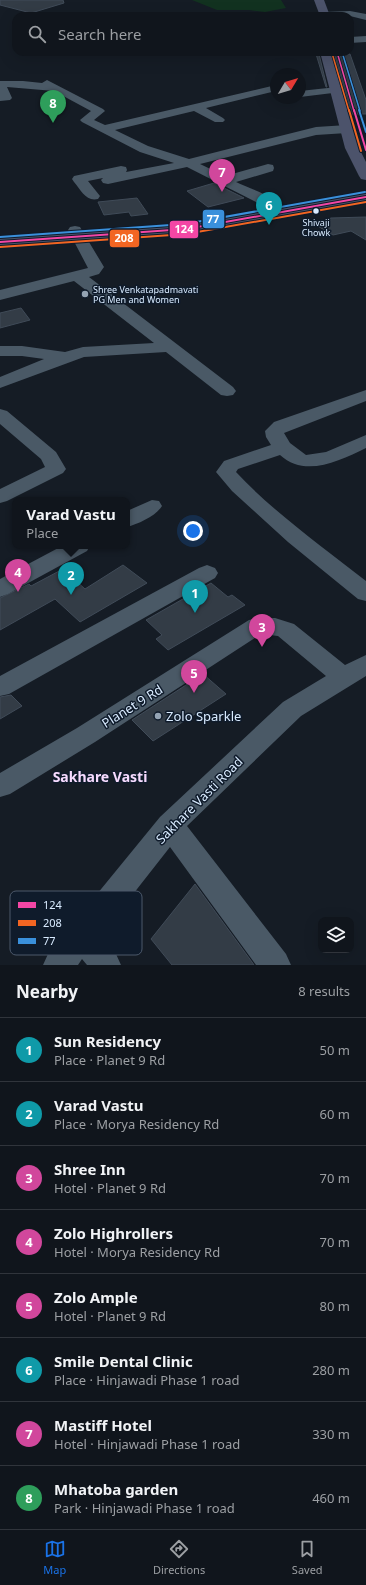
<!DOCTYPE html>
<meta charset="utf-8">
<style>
:root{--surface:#10151c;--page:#191e25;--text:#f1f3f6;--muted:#9c9fa3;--line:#30343b;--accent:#1a73e8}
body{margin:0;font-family:"Noto Sans",sans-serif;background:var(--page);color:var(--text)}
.controls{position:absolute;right:12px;bottom:12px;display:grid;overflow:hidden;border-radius:8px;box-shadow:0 4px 16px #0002}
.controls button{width:36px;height:36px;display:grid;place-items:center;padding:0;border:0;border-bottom:1px solid var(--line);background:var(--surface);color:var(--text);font:20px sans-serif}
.compass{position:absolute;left:270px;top:68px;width:36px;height:36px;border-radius:50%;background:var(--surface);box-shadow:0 4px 16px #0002;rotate:52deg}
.you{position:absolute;left:193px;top:531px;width:14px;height:14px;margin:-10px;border:3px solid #fff;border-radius:50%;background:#1a73e8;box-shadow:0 0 0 6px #1a73e833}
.badge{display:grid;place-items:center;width:26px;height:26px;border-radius:50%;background:var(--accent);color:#fff;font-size:13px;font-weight:700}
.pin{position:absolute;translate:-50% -33px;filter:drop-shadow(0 1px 2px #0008)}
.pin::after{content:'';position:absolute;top:21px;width:14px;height:12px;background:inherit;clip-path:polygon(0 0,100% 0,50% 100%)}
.popup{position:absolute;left:12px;top:497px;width:118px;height:52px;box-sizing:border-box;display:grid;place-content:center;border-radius:8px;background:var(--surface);filter:drop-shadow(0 1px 3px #0005);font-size:13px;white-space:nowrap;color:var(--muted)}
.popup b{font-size:15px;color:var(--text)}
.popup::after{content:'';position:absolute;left:50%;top:100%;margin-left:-8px;border:8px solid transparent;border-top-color:var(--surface)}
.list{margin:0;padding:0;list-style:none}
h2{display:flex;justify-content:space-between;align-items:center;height:52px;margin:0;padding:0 16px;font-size:17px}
h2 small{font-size:13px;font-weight:400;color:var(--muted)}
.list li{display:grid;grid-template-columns:26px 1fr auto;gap:12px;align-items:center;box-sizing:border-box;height:64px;padding:0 16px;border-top:1px solid var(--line)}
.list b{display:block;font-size:15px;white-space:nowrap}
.list p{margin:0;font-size:13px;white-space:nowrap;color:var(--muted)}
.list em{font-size:13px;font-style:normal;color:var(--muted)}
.icon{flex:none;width:22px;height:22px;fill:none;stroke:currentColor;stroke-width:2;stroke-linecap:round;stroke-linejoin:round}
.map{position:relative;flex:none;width:366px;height:965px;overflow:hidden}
.search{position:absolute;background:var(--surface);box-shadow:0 4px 16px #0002;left:12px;right:12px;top:12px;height:44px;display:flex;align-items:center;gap:10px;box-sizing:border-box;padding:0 14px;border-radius:12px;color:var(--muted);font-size:15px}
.sheet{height:564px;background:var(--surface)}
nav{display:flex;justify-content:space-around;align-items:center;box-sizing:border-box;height:56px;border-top:1px solid var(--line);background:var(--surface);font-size:11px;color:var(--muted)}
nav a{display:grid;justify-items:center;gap:2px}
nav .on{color:var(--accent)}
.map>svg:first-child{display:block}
.green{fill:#123220}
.building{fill:#333c46;stroke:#404b58}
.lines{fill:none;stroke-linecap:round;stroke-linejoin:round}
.minor{fill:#4a5966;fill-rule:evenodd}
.major{fill:#4c536b;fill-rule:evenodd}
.bus-1-far1-casing{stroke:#0f1b2b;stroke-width:3}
.bus-1-casing{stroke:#0f1b2b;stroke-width:4}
.bus-2-far1-casing{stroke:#0f1b2b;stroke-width:3}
.bus-2-casing{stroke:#0f1b2b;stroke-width:4}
.bus-3-far1-casing{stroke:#0f1b2b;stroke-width:3}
.bus-3-casing{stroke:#0f1b2b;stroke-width:4}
.bus-1-far1{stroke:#f346a5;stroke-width:1.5}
.bus-1{stroke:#f346a5;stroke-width:2}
.bus-2-far1{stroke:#f26522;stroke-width:1.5}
.bus-2{stroke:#f26522;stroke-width:2}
.bus-3-far1{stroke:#3a90db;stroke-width:1.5}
.bus-3{stroke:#3a90db;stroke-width:2}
.bus-dot{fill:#d9ebff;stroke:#0f1b2b;stroke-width:1.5}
.poi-dot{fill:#94a3b3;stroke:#0f1b2b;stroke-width:1.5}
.labels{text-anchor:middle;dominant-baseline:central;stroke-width:3;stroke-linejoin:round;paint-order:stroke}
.far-bus-label{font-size:9px;fill:#d9ebff;stroke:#0f1b2b}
.far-poi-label{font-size:9px;fill:#d9ebff;stroke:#0f1b2b;text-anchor:start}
.near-street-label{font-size:13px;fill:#d9ebff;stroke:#0f1b2b}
.near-poi-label{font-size:13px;fill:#d9ebff;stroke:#0f1b2b;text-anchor:start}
.near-neighbourhood-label{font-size:14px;font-weight:bold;fill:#f7dbff;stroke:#0f1b2b}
.key{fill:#0f1b2b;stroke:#4c596b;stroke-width:1}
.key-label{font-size:11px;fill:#d9ebff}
.line-badge{stroke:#0f1b2b;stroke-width:1.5}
.badge-label{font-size:11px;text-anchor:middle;font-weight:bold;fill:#fff}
</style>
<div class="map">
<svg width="366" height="965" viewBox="0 0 366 965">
<rect width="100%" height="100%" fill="#151c25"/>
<path class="green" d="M192 0H281L286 8 265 12 249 10H217Z"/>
<path class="building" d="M0 0H63L64 3 31 13 0 5Z
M316 54H319L327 87H326Z
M334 54H350L366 100V114H351Z
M214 183 244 198 208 207 187 191Z
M137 198 148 214 131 216 129 212 104 215 98 202Z
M366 217V240L351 231 333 235 316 225 331 218Z
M21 308 30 320 0 328V313Z
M123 565 147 583 80 622 55 599 0 630V598L29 584 31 586 63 569 85 589Z
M211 583 228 597 232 595 245 605 168 650 156 639 162 635 146 620Z
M203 674 226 694 153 741 132 720Z
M11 695 22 706 0 719V697Z
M195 884 252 962 254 965H172L151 939Z"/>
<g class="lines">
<path class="minor" d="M350 11 366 14V20L350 16 319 15 324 12Z
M366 36V42L350 43V37Z
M47 80 103 109 105 111 94 120 105 125 276 85V91L206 108 223 118 225 120 223 122H215L194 111 115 130 148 146 189 159 316 127 347 125 353 129 347 133 316 135 200 164 225 176 268 164 273 165 274 168 273 171 236 182C251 189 281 199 291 213L289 216H279L270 209 187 167 108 184 103 183 101 180 103 178 88 181 100 196 98 199C86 202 81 190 74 182L72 179 74 176 121 166 126 167 127 170 126 172 174 163 140 152 82 122 80 120 91 111 54 91 7 87 12 98 10 100 0 101V81H23L42 83Z
M337 87 342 90 341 92 300 97V91Z
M75 226 80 227 104 267 99 274 89 277 233 387 236 391 233 395 227 396 221 395 166 352 84 357 0 388V377L44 359 22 356H0V346H22L65 352 83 347 154 343 74 281 0 300V290L88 268 68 230 70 227Z
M366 390V401L284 433 290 443 306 455 326 452 366 435V448C339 461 305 478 280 455L238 469 236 472C272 511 324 548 366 581V601L358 599 288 542 232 491 216 472 224 461 271 445 266 437 265 431 274 422Z
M0 409 7 411 56 452 66 469 63 473 7 501 0 503V489L45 467 41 459 0 424Z
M152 500 159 501 162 506C156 516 138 524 127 527V511Z
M62 546H90L87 551 8 594 0 597V579Z
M207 565 215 568 218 573 215 578 9 694 0 696V676L199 568Z
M257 618H275L294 624 345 665 366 655V676L301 716 187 826 286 954 291 965H256L170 847 101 935 116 954 121 965H87L82 959 78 965H43L48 954 160 817 283 702 326 676 278 636 261 634 95 742 10 794 0 797V773L77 728 249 620Z"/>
<path class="major" d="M314 0H324L330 16H320Z
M320 52H332L359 148 366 162V180L361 179 359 176 345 148Z
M366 193V201L186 234 0 247V237L186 224Z"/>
<defs>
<path id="bus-1-far1" d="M337 52 354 111"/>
<path id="bus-1" d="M354 110 366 150
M0 242 186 229 366 197"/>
<path id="bus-2-far1" d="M332 53 349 111"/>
<path id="bus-2" d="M349 110 361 151
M0 247 186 234 366 202"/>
<path id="bus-3-far1" d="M342 52 360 111"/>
<path id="bus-3" d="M359 110 366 132
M0 237 185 224 365 192"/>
</defs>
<use href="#bus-1-far1" class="bus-1-far1-casing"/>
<use href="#bus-1" class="bus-1-casing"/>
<use href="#bus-2-far1" class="bus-2-far1-casing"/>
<use href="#bus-2" class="bus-2-casing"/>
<use href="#bus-3-far1" class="bus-3-far1-casing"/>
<use href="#bus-3" class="bus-3-casing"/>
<use href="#bus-1-far1" class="bus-1-far1"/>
<use href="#bus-1" class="bus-1"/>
<use href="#bus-2-far1" class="bus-2-far1"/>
<use href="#bus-2" class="bus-2"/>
<use href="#bus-3-far1" class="bus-3-far1"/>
<use href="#bus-3" class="bus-3"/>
</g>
<circle class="bus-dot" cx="316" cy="211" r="3.5"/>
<g class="poi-dot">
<circle cx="85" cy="294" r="4"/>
<circle cx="158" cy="716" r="4"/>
</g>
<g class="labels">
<g class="far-bus-label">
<text x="316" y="222">Shivaji<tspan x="316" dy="10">Chowk</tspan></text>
</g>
<g class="far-poi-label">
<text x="93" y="289">Shree Venkatapadmavati<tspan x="93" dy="10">PG Men and Women</tspan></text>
</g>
<g class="near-street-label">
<text transform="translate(132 706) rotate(-32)">Planet 9 Rd</text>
<text transform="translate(199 800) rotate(-45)">Sakhare Vasti Road</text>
</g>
<g class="near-poi-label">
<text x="166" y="716">Zolo Sparkle</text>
</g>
<g class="near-neighbourhood-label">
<text x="100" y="776">Sakhare Vasti</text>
</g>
</g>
<rect x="10" y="891" width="132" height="64" rx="6" class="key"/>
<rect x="18" y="902" width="18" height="6" fill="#f346a5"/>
<rect x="18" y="920" width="18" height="6" fill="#f26522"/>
<rect x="18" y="938" width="18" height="6" fill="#3a90db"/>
<g class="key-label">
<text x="43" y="909">124</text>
<text x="43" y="927">208</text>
<text x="43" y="945">77</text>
</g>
<g class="line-badge">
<rect x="202" y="209" width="23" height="20" rx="4" fill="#3a90db"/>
<rect x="169" y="220" width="30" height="19" rx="4" fill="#f346a5"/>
<rect x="109" y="229" width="31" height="19" rx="4" fill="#f26522"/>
</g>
<g class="badge-label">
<text x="213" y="223">77</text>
<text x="184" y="233">124</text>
<text x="124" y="242">208</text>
</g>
</svg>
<div class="controls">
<button><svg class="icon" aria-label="layers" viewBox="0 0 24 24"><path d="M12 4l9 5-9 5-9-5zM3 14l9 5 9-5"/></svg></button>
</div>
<svg class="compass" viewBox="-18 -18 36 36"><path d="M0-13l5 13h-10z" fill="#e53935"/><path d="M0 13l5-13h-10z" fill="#9c9fa3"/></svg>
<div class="you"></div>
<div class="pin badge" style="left:195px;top:613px;background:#0f9aa8">1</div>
<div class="pin badge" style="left:71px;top:595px;background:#0f9aa8">2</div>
<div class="popup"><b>Varad Vastu</b>Place</div>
<div class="pin badge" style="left:262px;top:647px;background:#d1479c">3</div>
<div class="pin badge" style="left:18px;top:592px;background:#d1479c">4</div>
<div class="pin badge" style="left:194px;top:693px;background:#d1479c">5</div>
<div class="pin badge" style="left:269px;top:225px;background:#0f9aa8">6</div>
<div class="pin badge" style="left:222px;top:192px;background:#d1479c">7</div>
<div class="pin badge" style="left:53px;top:123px;background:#2e9e5b">8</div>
<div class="search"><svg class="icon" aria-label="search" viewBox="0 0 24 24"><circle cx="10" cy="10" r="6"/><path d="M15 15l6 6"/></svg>Search here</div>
</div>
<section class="sheet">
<h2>Nearby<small>8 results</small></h2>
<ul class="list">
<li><span class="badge" style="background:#0f9aa8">1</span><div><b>Sun Residency</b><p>Place · Planet 9 Rd</p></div><em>50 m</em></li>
<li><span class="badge" style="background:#0f9aa8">2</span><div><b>Varad Vastu</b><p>Place · Morya Residency Rd</p></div><em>60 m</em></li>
<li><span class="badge" style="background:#d1479c">3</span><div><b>Shree Inn</b><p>Hotel · Planet 9 Rd</p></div><em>70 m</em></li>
<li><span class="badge" style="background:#d1479c">4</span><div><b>Zolo Highrollers</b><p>Hotel · Morya Residency Rd</p></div><em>70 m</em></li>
<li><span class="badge" style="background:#d1479c">5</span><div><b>Zolo Ample</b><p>Hotel · Planet 9 Rd</p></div><em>80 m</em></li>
<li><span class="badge" style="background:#0f9aa8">6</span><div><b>Smile Dental Clinic</b><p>Place · Hinjawadi Phase 1 road</p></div><em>280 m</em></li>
<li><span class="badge" style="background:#d1479c">7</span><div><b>Mastiff Hotel</b><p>Hotel · Hinjawadi Phase 1 road</p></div><em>330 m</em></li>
<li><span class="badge" style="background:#2e9e5b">8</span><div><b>Mhatoba garden</b><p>Park · Hinjawadi Phase 1 road</p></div><em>460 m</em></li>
</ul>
</section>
<nav>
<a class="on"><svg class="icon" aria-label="map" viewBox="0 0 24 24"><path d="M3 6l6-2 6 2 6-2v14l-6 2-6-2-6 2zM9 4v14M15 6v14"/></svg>Map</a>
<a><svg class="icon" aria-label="directions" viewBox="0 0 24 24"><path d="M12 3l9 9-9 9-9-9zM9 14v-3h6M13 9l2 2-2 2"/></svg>Directions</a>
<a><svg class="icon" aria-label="saved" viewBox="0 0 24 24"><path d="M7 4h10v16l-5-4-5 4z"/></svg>Saved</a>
</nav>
